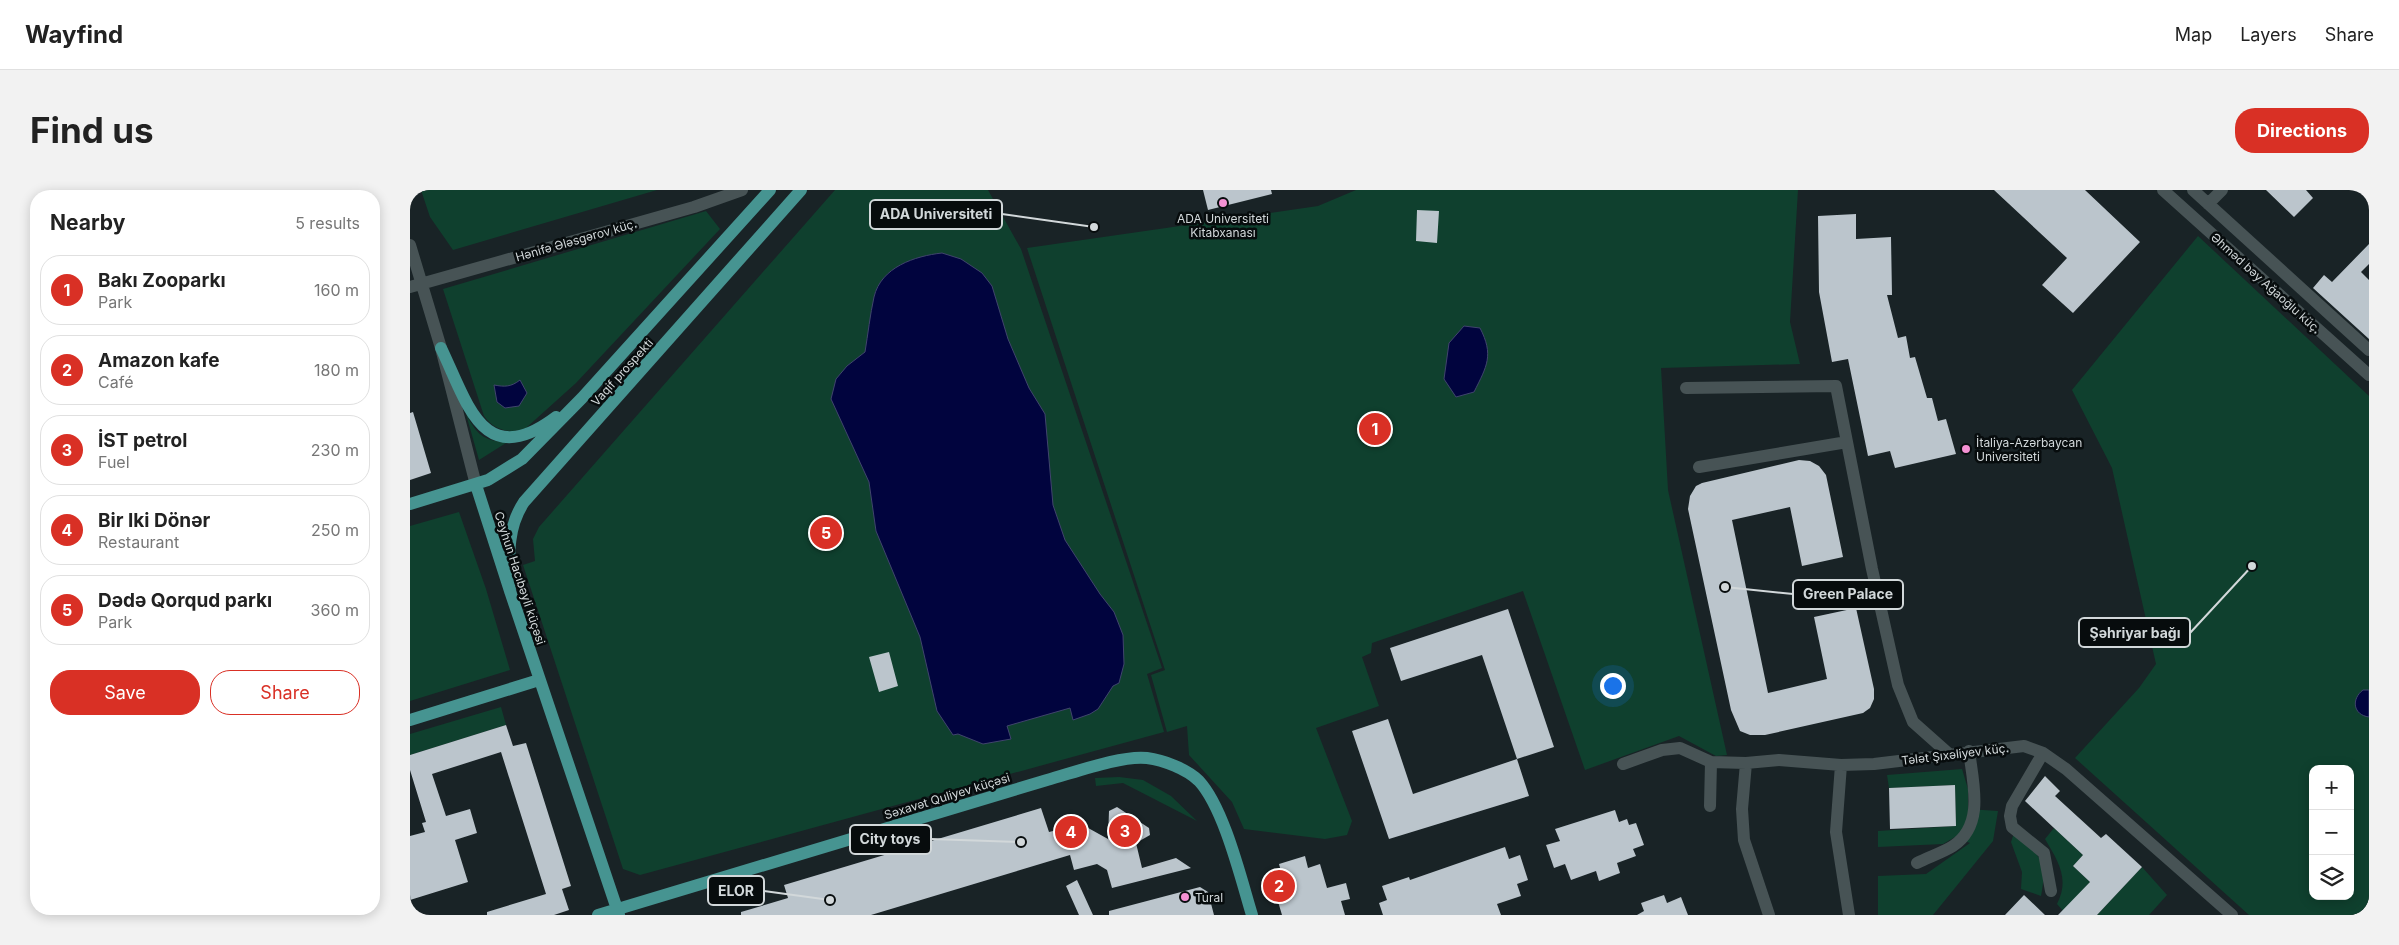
<!DOCTYPE html>
<meta charset="utf-8">
<style>
:root{--surface:#fff;--page:#f2f2f2;--text:#222;--muted:#767676;--line:#e0e0e0;--accent:#d93025}
body{margin:0;font-family:Inter,sans-serif;background:var(--page);color:var(--text)}
.controls{position:absolute;right:15px;bottom:15px;display:grid;overflow:hidden;border-radius:10px;box-shadow:0 2px 12px #0003}
.controls button{width:45px;height:45px;display:grid;place-items:center;padding:0;border:0;border-bottom:1px solid var(--line);background:var(--surface);color:var(--text);font:25px sans-serif}
.you{position:absolute;left:1202px;top:495px;width:18px;height:18px;margin:-12px;border:4px solid #fff;border-radius:50%;background:#1a73e8;box-shadow:0 0 0 8px #1a73e833}
.badge{display:grid;place-items:center;width:32px;height:32px;border-radius:50%;background:var(--accent);color:#fff;font-size:16px;font-weight:700}
.pin{position:absolute;translate:-50% -50%;border:2px solid #fff;box-shadow:0 1px 5px #0006}
.list{margin:0;padding:0;list-style:none}
h2{display:flex;justify-content:space-between;align-items:center;height:65px;margin:0;padding:0 20px;font-size:21px}
h2 small{font-size:16px;font-weight:400;color:var(--muted)}
.list li{display:grid;grid-template-columns:32px 1fr auto;gap:15px;align-items:center;box-sizing:border-box;height:70px;margin:0 10px 10px;padding:0 10px;border:1px solid var(--line);border-radius:20px}
.list b{display:block;font-size:19px;white-space:nowrap}
.list p{margin:0;font-size:16px;white-space:nowrap;color:var(--muted)}
.list em{font-size:16px;font-style:normal;color:var(--muted)}
.actions{display:flex;gap:10px;padding:15px 20px}
.actions a{flex:1;padding:11px 0;border:1px solid var(--accent);border-radius:20px;text-align:center;font-size:18px;color:var(--accent)}
.actions .main{background:var(--accent);color:#fff}
.icon{flex:none;width:28px;height:28px;fill:none;stroke:currentColor;stroke-width:2;stroke-linecap:round;stroke-linejoin:round}
.map{position:relative;flex:none;width:1959px;height:725px;overflow:hidden;border-radius:20px}
header{display:flex;align-items:center;gap:30px;box-sizing:border-box;height:70px;padding:0 25px;background:var(--surface);border-bottom:1px solid var(--line)}
header strong{font-size:24px}
nav{display:flex;gap:28px;margin-inline-start:auto;font-size:18px}
.intro{display:flex;align-items:center;justify-content:space-between;box-sizing:border-box;height:120px;padding:0 30px}
h1{margin:0;font-size:35px}
.button{padding:12px 22px;border-radius:20px;background:var(--accent);color:#fff;font-size:18px;font-weight:700}
main{display:flex;gap:30px;padding:0 30px}
aside{flex:1;background:var(--surface);border-radius:20px;box-shadow:0 2px 12px #0003}
.map>svg:first-child{display:block}
.green{fill:#0f402e;fill-rule:evenodd}
.water{fill:#01043e;stroke:#40446d}
.building{fill:#bbc5cc}
.lines{fill:none;stroke-linecap:round;stroke-linejoin:round}
.minor{stroke:#475355;stroke-width:12}
.major{stroke:#469491;stroke-width:12}
.poi-dot{fill:#f491d3;stroke:#070c0d;stroke-width:2}
.labels{text-anchor:middle;dominant-baseline:central;stroke-width:5;stroke-linejoin:round;paint-order:stroke}
.poi-label{font-size:12px;fill:#d2d8da;stroke:#070c0d;text-anchor:start}
.street-label{font-size:12px;fill:#d2d8da;stroke:#070c0d}
.leader{fill:none;stroke:#d2d8da;stroke-width:2}
.callout-dot{fill:#d2d8da;stroke:#070c0d;stroke-width:2}
.callout{fill:#070c0d;stroke:#d2d8da;stroke-width:2}
.callout-label{font-size:14px;text-anchor:middle;font-weight:bold;fill:#d2d8da}
</style>
<header>
<strong>Wayfind</strong>
<nav><a>Map</a><a>Layers</a><a>Share</a></nav>
</header>
<div class="intro"><h1>Find us</h1><a class="button">Directions</a></div>
<main>
<aside>
<h2>Nearby<small>5 results</small></h2>
<ul class="list">
<li><span class="badge">1</span><div><b>Bakı Zooparkı</b><p>Park</p></div><em>160 m</em></li>
<li><span class="badge">2</span><div><b>Amazon kafe</b><p>Café</p></div><em>180 m</em></li>
<li><span class="badge">3</span><div><b>İST petrol</b><p>Fuel</p></div><em>230 m</em></li>
<li><span class="badge">4</span><div><b>Bir Iki Dönər</b><p>Restaurant</p></div><em>250 m</em></li>
<li><span class="badge">5</span><div><b>Dədə Qorqud parkı</b><p>Park</p></div><em>360 m</em></li>
</ul>
<div class="actions"><a class="main">Save</a><a>Share</a></div>
</aside>
<div class="map">
<svg width="1959" height="725" viewBox="0 0 1959 725">
<rect width="100%" height="100%" fill="#192326"/>
<path class="green" d="M11 0H247L43 60 20 27Z
M425 0H578L611 59 752 478 737 484 754 542 230 685 213 679 113 375 125 371 123 349 129 337Z
M946 0H1388L1380 132 1390 174 1251 178 1258 300 1317 565 1306 566 1269 546 1175 580 1113 401 962 453 961 463 952 467 969 516 906 538 942 631 937 645 915 649 834 639 822 612 779 565 777 536 757 542 741 485 755 480 617 58 908 16Z
M296 21 310 39 166 193 116 238C100 244 85 241 74 226L33 99Z
M1788 46 1959 206V725H1839L1665 568 1729 498 1746 474 1702 278 1662 200ZM1903 579H1940V706H1903Z
M56 224C68 246 72 249 96 253L69 270Z
M49 322 76 399 100 480 0 511V336Z
M91 517 96 535 0 565V544Z
M1552 579 1558 599V619L1588 621 1583 651 1523 725H1468V686L1516 684 1560 653 1545 647 1533 654 1468 657V641L1546 636 1545 595 1479 598 1477 585Z
M709 587 733 590 761 606 787 631 713 593 686 596 685 588Z
M1644 638 1673 665 1663 676 1680 692 1653 721 1647 714C1660 689 1648 671 1635 649Z
M1604 643C1630 666 1638 670 1631 706L1611 699 1612 682 1601 652Z
M1732 677 1757 705 1739 725H1687Z"/>
<path class="water" d="M532 63 551 69 572 83 582 96 598 149 619 198 635 224 643 315 655 350 690 404 704 422 713 445 714 474 709 493 703 496 688 519 680 524 663 530 660 518 597 536 601 549 573 554 548 544 543 545 527 521 510 447 466 341 459 292 421 209 426 189 437 176 455 162C458 144 460 125 464 107 471 77 505 66 532 63Z
M1054 136 1070 138C1084 165 1077 176 1064 202L1046 207 1034 189 1039 153Z
M110 190 117 203 109 216 95 218 87 212 84 195C95 197 101 197 110 190Z
M1953 500H1959V527C1943 525 1941 509 1953 500Z"/>
<path class="building" d="M793 0H861L862 4 798 20Z
M1584 0H1675L1730 52 1663 123 1632 95 1657 68Z
M1856 0H1896L1903 8 1884 27Z
M1007 20 1029 21 1027 53 1006 51Z
M1446 24V49L1481 47 1482 105H1477L1488 148 1496 146 1500 168 1505 167 1517 208H1522L1528 231 1536 229 1546 264 1485 278 1480 261 1458 266 1438 169 1422 172 1409 102 1408 26Z
M1959 54V74L1951 82 1959 90V149L1903 98 1914 85 1922 92Z
M3 222 21 283 0 290V223Z
M1389 270 1400 271 1409 276 1416 285 1433 367 1392 376 1380 317 1322 330 1358 503 1417 489 1404 427 1446 418 1464 499V509L1460 518 1453 523 1355 545H1340L1330 541 1321 520 1278 319 1280 306 1286 296 1292 293Z
M1098 419 1144 557 1107 569 1072 465 991 491 980 458Z
M479 462 488 496 469 502 459 467Z
M978 529 1003 604 1107 569 1119 606 979 649 942 541Z
M96 535 103 556 116 553 161 696 152 699 159 720 144 725H77V722L136 704 91 562 22 584 36 626 60 619 67 643 45 650 58 692 0 710V646L15 642 12 633 16 632 0 580V565Z
M1635 586 1650 601 1645 606 1691 648 1696 644 1732 677 1687 725H1648L1680 692 1663 676 1673 665 1615 611Z
M1545 595 1546 636 1480 639 1479 598Z
M707 617 739 638 740 645 726 653 732 678 766 668 781 678 702 698 697 680 687 674 664 680 660 665 461 725H331V722L378 708 374 695 631 618 639 642 671 634 698 649 699 621Z
M1205 620 1209 632 1217 629 1219 635 1226 633 1234 655 1223 659 1226 666 1207 673 1210 683 1189 691 1186 681 1161 690 1155 674 1144 678 1136 655 1150 651 1145 639Z
M1095 657 1099 669 1110 665 1118 690 1107 694 1111 706 1087 714 1091 725H973L969 713 977 710 972 696 999 687 1000 690Z
M895 666 898 678 910 674 917 698 936 693 940 709 931 711 935 725H872L861 688 872 685 869 674Z
M667 690 683 725H669L656 696Z
M790 697 798 702 804 725H699V721Z
M1254 705 1257 713 1271 707 1278 725H1227L1234 721 1231 713Z
M1614 705 1635 725H1595Z"/>
<g class="lines">
<path class="minor" d="M1753 0 1959 185
M1783 0 1959 160
M1798 14 1812 0
M0 55 31 158 66 295
M0 97 284 17 332 0
M1276 198 1426 196 1462 379 1488 495 1503 532 1539 564
M1289 277 1437 252
M1633 563 1602 616 1600 626 1602 637 1634 663 1641 701
M1336 573 1332 619 1334 650 1359 725
M1213 574 1252 560 1270 558 1301 572 1336 573 1369 570 1431 575 1464 574 1614 556 1633 563 1656 579 1822 725
M1431 575 1426 642 1439 725
M1300 616 1301 572
M1507 673C1518 667 1532 663 1543 656 1575 635 1563 593 1559 561"/>
<path class="major" d="M31 158C58 214 73 282 146 227
M66 295 100 401 209 725
M0 314 78 290 112 269 172 208 360 0
M100 401C99 369 96 339 114 312L391 0
M0 530 129 490
M188 725 637 590C663 583 711 565 737 568 753 570 777 579 789 591 814 618 831 689 842 725"/>
</g>
<g class="poi-dot">
<circle cx="813" cy="13" r="5"/>
<circle cx="1556" cy="259" r="5"/>
<circle cx="775" cy="707" r="5"/>
</g>
<g class="labels">
<g class="poi-label">
<text x="813" y="28" text-anchor="middle">ADA Universiteti<tspan x="813" dy="14">Kitabxanası</tspan></text>
<text x="1566" y="252">İtaliya-Azərbaycan<tspan x="1566" dy="14">Universiteti</tspan></text>
<text x="785" y="707">Tural</text>
</g>
<g class="street-label">
<text transform="translate(166 50) rotate(-16)">Hənifə Ələsgərov küç.</text>
<text transform="translate(1856 93) rotate(42)">Əhməd bəy Ağaoğlu küç.</text>
<text transform="translate(212 182) rotate(-48)">Vaqif prospekti</text>
<text transform="translate(110 388) rotate(72)">Ceyhun Hacıbəyli küçəsi</text>
<text transform="translate(1545 564) rotate(-7)">Tələt Şıxəliyev küç.</text>
<text transform="translate(537 606) rotate(-17)">Səxavət Quliyev küçəsi</text>
</g>
</g>
<path class="leader" d="M684 37L592 24M1315 397L1383 404M1842 376L1780 443M611 652L521 649M420 710L354 701"/>
<g class="callout-dot">
<circle cx="684" cy="37" r="5"/>
<circle cx="1315" cy="397" r="5"/>
<circle cx="1842" cy="376" r="5"/>
<circle cx="611" cy="652" r="5"/>
<circle cx="420" cy="710" r="5"/>
</g>
<g class="callout">
<rect x="460" y="10" width="132" height="29" rx="5"/>
<rect x="1383" y="390" width="110" height="29" rx="5"/>
<rect x="1669" y="428" width="111" height="29" rx="5"/>
<rect x="440" y="635" width="81" height="29" rx="5"/>
<rect x="298" y="686" width="56" height="29" rx="5"/>
</g>
<g class="callout-label">
<text x="526" y="29">ADA Universiteti</text>
<text x="1438" y="409">Green Palace</text>
<text x="1725" y="448">Şəhriyar bağı</text>
<text x="480" y="654">City toys</text>
<text x="326" y="706">ELOR</text>
</g>
</svg>
<div class="controls">
<button>+</button>
<button>−</button>
<button><svg class="icon" aria-label="layers" viewBox="0 0 24 24"><path d="M12 4l9 5-9 5-9-5zM3 14l9 5 9-5"/></svg></button>
</div>
<div class="you"></div>
<div class="pin badge" style="left:965px;top:239px">1</div>
<div class="pin badge" style="left:869px;top:696px">2</div>
<div class="pin badge" style="left:715px;top:641px">3</div>
<div class="pin badge" style="left:661px;top:642px">4</div>
<div class="pin badge" style="left:416px;top:343px">5</div>
</div>
</main>
